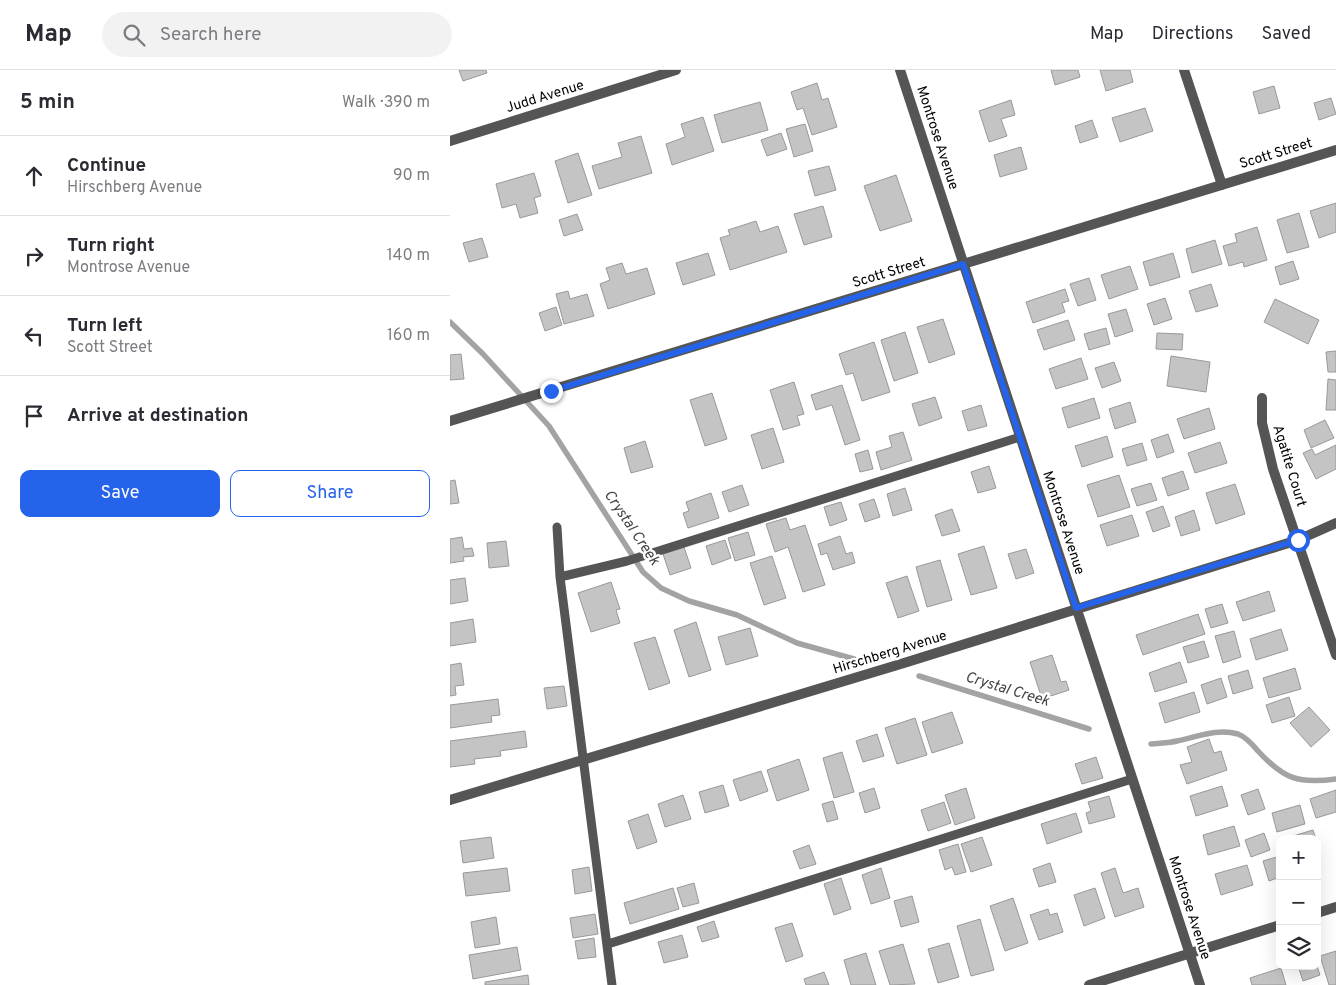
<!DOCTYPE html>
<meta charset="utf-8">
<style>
:root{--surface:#fff;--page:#f2f2f3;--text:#2b2b33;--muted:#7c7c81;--line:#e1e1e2;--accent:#2563eb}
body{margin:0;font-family:Overpass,sans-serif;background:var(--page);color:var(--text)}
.controls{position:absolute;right:15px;bottom:15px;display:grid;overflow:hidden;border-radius:10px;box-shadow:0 5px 20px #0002}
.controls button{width:45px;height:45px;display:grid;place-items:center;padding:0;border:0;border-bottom:1px solid var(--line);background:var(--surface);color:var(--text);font:25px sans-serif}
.stop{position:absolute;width:15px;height:15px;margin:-11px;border:4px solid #2563eb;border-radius:50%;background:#fff}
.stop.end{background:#2563eb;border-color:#fff;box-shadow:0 1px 5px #0008}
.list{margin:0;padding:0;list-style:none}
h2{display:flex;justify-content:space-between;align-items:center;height:65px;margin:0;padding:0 20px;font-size:21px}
h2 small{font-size:16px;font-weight:400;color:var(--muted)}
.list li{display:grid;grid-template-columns:32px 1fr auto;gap:15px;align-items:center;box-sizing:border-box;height:80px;padding:0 20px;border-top:1px solid var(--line)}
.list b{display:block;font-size:19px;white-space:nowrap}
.list p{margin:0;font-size:16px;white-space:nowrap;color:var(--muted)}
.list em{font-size:16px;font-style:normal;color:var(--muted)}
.actions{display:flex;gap:10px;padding:15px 20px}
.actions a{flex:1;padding:11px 0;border:1px solid var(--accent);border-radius:10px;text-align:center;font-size:18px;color:var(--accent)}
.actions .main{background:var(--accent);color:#fff}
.icon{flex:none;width:28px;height:28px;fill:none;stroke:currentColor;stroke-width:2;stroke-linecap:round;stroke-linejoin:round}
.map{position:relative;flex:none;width:886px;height:915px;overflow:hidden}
header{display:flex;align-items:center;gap:30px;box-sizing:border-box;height:70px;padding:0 25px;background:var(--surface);border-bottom:1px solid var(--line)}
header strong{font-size:24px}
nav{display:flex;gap:28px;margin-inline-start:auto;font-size:18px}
.search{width:350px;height:45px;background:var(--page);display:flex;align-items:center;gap:12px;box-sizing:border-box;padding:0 18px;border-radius:28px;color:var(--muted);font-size:19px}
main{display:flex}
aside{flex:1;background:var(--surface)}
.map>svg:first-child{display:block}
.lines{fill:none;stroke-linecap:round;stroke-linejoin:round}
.stream{stroke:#a3a3a3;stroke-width:5.5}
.building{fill:#c4c4c4;stroke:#999}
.service{stroke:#555;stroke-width:9}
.minor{stroke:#555;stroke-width:10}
.route{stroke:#2563eb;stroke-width:6}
.labels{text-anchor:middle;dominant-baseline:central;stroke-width:5;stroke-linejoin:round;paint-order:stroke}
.street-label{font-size:14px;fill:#000;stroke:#fff}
.water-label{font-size:15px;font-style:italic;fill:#444;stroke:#fff}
</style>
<header>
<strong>Map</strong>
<div class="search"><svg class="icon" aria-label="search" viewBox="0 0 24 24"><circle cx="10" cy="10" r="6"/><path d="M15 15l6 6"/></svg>Search here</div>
<nav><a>Map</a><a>Directions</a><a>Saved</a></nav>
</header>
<main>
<aside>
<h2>5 min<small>Walk · 390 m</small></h2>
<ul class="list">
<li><svg class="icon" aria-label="ahead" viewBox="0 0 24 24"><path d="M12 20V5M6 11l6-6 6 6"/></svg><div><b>Continue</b><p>Hirschberg Avenue</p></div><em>90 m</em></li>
<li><svg class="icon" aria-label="right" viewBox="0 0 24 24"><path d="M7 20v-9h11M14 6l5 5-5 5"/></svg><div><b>Turn right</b><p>Montrose Avenue</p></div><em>140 m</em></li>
<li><svg class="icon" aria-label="left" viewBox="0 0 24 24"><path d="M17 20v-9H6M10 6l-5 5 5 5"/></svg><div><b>Turn left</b><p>Scott Street</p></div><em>160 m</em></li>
<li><svg class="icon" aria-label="arrive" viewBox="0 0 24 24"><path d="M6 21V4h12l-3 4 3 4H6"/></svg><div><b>Arrive at destination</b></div></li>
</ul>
<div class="actions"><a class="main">Save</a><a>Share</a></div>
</aside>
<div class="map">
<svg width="886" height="915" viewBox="0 0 886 915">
<rect width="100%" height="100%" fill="#fff"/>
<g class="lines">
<path class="stream" d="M0 252 33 284 99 356 193 502 211 518 239 531 287 545 347 573 404 589
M469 606 639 659
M701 674C709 673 719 673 727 671 747 667 767 658 788 664 796 667 803 675 808 681 834 709 848 714 886 709"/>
</g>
<path class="building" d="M9 0H36L37 3 13 11Z
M601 0H628L630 7 605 15Z
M650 0H680L683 12 656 21Z
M367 13 372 30 378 28 387 57 362 65 353 38 347 40 341 22Z
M824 16 830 38 809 44 803 22Z
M881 28 886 44 869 50 864 33Z
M561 30 565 45 551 49 557 66 539 72 529 41Z
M310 32 318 60 272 73 264 45Z
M695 38 703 61 670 72 662 48Z
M253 47 264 81 222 95 216 74 235 67 231 54Z
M642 50 648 67 630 73 625 56Z
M355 54 363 81 344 87 336 59Z
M331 63 337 79 317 86 311 70Z
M191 66 202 103 149 119 142 96 172 87 168 73Z
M571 77 577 99 550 107 544 85Z
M128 83 142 125 118 133 105 91Z
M379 96 386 120 365 126 358 101Z
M84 103 91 126 84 128 88 143 70 148 66 134 52 138 46 114Z
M446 105 462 151 430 161 414 116Z
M886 133V162L869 168 860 141Z
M373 136 382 167 354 175 344 144Z
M849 143 859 177 837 183 827 150Z
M127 144 133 160 114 166 109 150Z
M306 151 310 162 328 156 337 182 280 200 270 168 280 165 278 160Z
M807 157 817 190 794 197 793 192 779 196 773 176 787 172 785 164Z
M32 168 38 187 19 192 13 173Z
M765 170 772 194 742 203 736 179Z
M258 183 265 205 233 215 226 193Z
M723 183 730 207 700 216 693 192Z
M843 191 849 209 830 215 825 197Z
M172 193 176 204 197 198 205 224 158 239 150 214 160 210 156 198Z
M680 196 688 219 659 229 651 205Z
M639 208 646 230 628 236 620 214Z
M761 214 768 236 746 242 739 221Z
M615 219 619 231 612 233 615 242 583 253 576 232Z
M118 221 120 229 137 224 144 246 114 254 106 224Z
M715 228 722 249 704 255 697 234Z
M825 229 869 250 858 274 814 252Z
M106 237 112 255 95 261 89 243Z
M676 239 683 261 665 267 658 244Z
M493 249 505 284 479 293 467 257Z
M618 250 625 270 594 280 587 260Z
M656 258 660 274 639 280 634 264Z
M455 262 468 303 444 311 431 270Z
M707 263 733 264 732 280 706 279Z
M424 272 440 322 412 331 403 303 396 305 389 284Z
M886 281V302H878L876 282Z
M11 284 14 309 0 310V285Z
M721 286 760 292 756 322 717 316Z
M631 288 638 309 606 319 599 299Z
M664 292 671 311 652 318 645 298Z
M878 309 886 310V340H876Z
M344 312 354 344 347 346 350 355 333 360 320 320Z
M392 315 410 370 395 375 382 335 366 340 361 325Z
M262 323 277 369 255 376 240 330Z
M485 327 492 348 469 356 462 334Z
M644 328 650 348 618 358 612 338Z
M680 332 686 352 665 359 659 339Z
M531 335 537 356 518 361 512 341Z
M759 338 765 359 734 369 727 349Z
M875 350 884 368 861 378 854 360Z
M323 358 334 392 312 399 301 365Z
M453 362 462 390 431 400 426 382 442 377 439 366Z
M718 364 724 382 707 388 701 370Z
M657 366 663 387 632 397 625 376Z
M195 371 203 397 181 403 174 378Z
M770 372 777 393 745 403 738 383Z
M692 373 697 390 677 396 672 379Z
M886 375V399L866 409 853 383 862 379 865 385Z
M418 380 423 399 410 402 405 384Z
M539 396 546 418 528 423 521 402Z
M733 401 739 419 718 426 712 408Z
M669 405 680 437 648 447 637 415Z
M5 410 9 433 0 434V411Z
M701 413 707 430 687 436 681 419Z
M785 414 795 444 766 454 756 423Z
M292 415 299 435 279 442 272 422Z
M455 418 462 440 443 446 437 424Z
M261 423 269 448 238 458 233 443 239 441 236 432Z
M424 429 430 447 415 452 409 434Z
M391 432 397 450 380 456 374 437Z
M713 436 720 456 703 462 696 442Z
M502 439 510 461 492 466 485 445Z
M744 440 750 460 731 466 725 447Z
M682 445 689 466 657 476 650 455Z
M336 448 340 460 355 455 375 515 353 522 338 477 325 482 316 454Z
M298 462 305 485 285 491 278 468Z
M390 466 396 484 402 482 405 493 383 500 377 483 371 485 368 474Z
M12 467 14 479 22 478 24 486 13 487 14 491 0 493V469Z
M275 470 281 488 262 495 256 476Z
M56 471 59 496 39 498 37 473Z
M534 476 547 518 521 525 508 484Z
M234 477 241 498 220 505 213 484Z
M576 479 584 503 566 509 558 484Z
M322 486 336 528 314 535 300 493Z
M490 490 502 530 477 537 466 497Z
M457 506 469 541 448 548 436 513Z
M15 508 18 531 0 534V510Z
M161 512 170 539 166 540 170 553 141 562 128 523Z
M819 521 825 541 793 551 786 532Z
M772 534 778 553 761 558 755 539Z
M748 544 755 564 693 585 686 565Z
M23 549 26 572 0 576V553Z
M246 552 261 600 239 607 224 560Z
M300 558 308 586 276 595 268 567Z
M831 559 838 580 806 590 800 569Z
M784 561 791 587 773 593 765 566Z
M205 567 220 613 199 620 184 573Z
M754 571 759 587 738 593 733 577Z
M602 585 611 612 616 611 619 620 592 629 580 592Z
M730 592 737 612 705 622 699 603Z
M11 593 14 615 5 616 6 625 0 626V595Z
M845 598 851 619 819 628 813 608Z
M798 600 803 618 783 624 778 606Z
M771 608 777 627 757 634 751 615Z
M114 616 117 636 97 639 94 618Z
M744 622 750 642 715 653 709 633Z
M839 627 845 646 822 653 816 635Z
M48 629 50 645 41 646 42 652 0 658V635Z
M859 637 880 660 861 677 840 653Z
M502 642 513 673 482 683 472 652Z
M465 648 477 685 447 694 435 658Z
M75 661 77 677 50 681 51 686 24 689 25 694 0 697V671Z
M427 664 434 686 413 692 406 671Z
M759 669 764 683 771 681 777 700 737 714 730 695 742 692 737 677Z
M392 682 404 722 384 728 373 688Z
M646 687 653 708 632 714 625 694Z
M349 689 359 720 327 731 317 700Z
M311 701 318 721 290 731 283 710Z
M273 715 279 736 255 743 249 722Z
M772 716 778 736 746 746 740 726Z
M424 718 430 738 415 743 409 723Z
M516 718 525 748 505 755 495 725Z
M808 719 815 739 798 745 791 725Z
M886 720V742L866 748 860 729Z
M233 725 241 749 215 757 208 734Z
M659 726 665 747 639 754 636 743 641 741 638 732Z
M383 731 388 749 377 752 372 734Z
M494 732 501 753 478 761 471 740Z
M850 735 855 754 827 762 822 743Z
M626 743 632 762 597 774 591 754Z
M198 744 207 772 187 779 178 751Z
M784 756 790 776 758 785 753 765Z
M863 760 866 769H844L843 766Z
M814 763 820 780 801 787 795 770Z
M41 767 44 788 13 793 10 771Z
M532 767 542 795 521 802 511 774Z
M508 774 516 802 505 805 502 797 495 800 489 780Z
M359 775 366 794 350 799 343 781Z
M830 786V807L819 811 813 791Z
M600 793 606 812 589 817 583 799Z
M797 795 803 815 771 825 765 804Z
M139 797 142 821 125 824 122 800Z
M57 798 60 821 16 826 13 803Z
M431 798 440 828 421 834 412 805Z
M665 798 673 823 688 818 694 837 665 847 651 803Z
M391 808 401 839 384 845 374 814Z
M244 813 249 833 233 837 227 818Z
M223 818 229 839 180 854 174 833Z
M645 818 655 848 634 856 624 825Z
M462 826 469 852 451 857 444 831Z
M563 828 578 873 555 881 540 836Z
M598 839 600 845 607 843 613 862 589 870 580 845Z
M145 844 148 864 123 868 120 848Z
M46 847 50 874 25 878 21 852Z
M530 849 544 900 521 906 507 856Z
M264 851 269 867 252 872 247 857Z
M342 853 353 886 336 892 325 858Z
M232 865 238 887 214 893 208 872Z
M144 868 146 887 128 889 125 871Z
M499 873 509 907 488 913 478 879Z
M453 874 465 914 440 915 429 881Z
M67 877 71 900 23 909 19 885Z
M886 881V915H879L870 886Z
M416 883 426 915H401L394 890Z
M848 896H867L870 905 853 911Z
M831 898 836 915H802L800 908Z
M374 902 379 915H356L354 909Z
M78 905 79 915H35V912Z"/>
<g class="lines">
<path class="service" d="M107 457 110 507 162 915
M110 507 177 491 570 367
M158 874 682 709"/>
<path class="minor" d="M450 0 750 915
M734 0 772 115
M0 71 226 0
M812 328V353L823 399 886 585
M0 351 886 80
M0 730 454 593 848 470 886 453
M867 843 886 837
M639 915 830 855"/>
</g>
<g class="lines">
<path class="route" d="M101 321 513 194 626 538 848 470"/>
</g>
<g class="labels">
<g class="street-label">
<text transform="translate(95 27) rotate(-17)">Judd Avenue</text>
<text transform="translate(487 68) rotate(72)">Montrose Avenue</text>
<text transform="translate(826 84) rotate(-17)">Scott Street</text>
<text transform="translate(439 203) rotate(-17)">Scott Street</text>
<text transform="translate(839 396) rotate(73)">Agatite Court</text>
<text transform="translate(613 453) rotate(72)">Montrose Avenue</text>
<text transform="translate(440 583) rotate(-17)">Hirschberg Avenue</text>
<text transform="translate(739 838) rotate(72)">Montrose Avenue</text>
</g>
<g class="water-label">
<text transform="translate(181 458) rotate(56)">Crystal Creek</text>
<text transform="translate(557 620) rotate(17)">Crystal Creek</text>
</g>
</g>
</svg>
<div class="controls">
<button>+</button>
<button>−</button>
<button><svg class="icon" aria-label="layers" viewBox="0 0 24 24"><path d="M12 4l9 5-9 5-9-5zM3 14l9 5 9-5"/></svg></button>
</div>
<div class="stop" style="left:848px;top:470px"></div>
<div class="stop end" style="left:101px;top:321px"></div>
</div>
</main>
